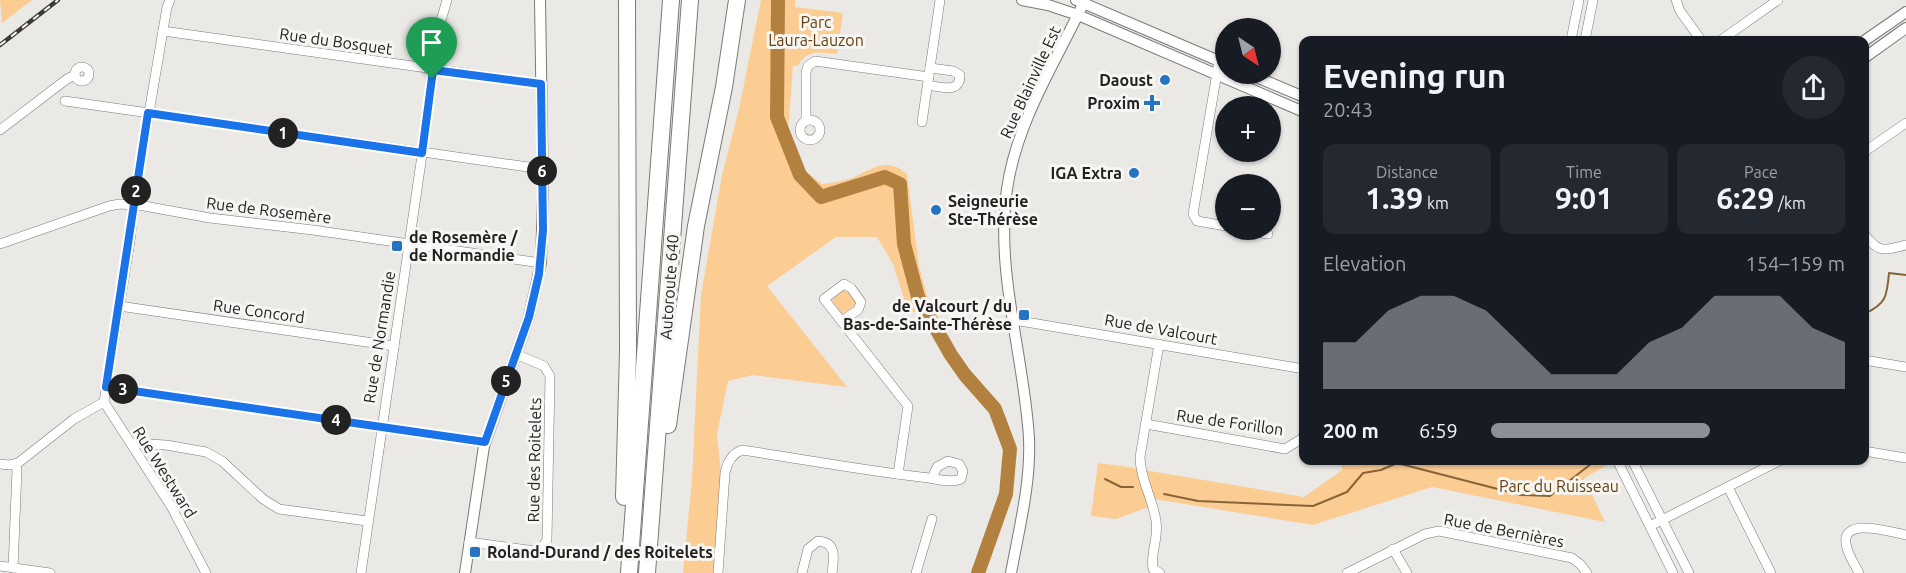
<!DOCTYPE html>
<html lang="en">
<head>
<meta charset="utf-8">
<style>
	:root { --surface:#171b24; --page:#242831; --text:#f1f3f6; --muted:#9ea1a6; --accent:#8c9099 }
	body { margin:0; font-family:Ubuntu,sans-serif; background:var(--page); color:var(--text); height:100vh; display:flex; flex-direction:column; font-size:22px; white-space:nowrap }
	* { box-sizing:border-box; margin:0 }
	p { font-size:20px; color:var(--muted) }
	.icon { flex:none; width:33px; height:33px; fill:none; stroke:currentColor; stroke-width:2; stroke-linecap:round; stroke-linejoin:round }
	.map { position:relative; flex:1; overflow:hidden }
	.drawer { position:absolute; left:1299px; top:36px; width:570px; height:429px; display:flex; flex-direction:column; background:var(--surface); border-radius:12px; box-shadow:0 2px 4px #0004 }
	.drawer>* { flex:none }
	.needle { width:39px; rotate:145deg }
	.buttons { position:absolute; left:1215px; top:18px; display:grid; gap:12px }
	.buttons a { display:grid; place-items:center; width:66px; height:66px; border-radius:50%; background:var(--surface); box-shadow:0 2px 4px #0004; font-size:30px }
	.pin { position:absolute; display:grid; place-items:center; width:51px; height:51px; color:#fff; margin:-62px -26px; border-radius:50% 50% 50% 0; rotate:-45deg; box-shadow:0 0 6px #0007 }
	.pin .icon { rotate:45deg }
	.km { position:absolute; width:30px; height:30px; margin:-15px; border-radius:50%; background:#222; color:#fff; font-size:16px; line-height:30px; text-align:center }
	.round { display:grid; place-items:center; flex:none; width:63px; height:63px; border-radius:32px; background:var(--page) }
	.headline { display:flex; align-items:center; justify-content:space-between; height:102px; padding:0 24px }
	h1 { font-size:33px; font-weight:700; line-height:45px }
	.figures { display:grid; grid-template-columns:repeat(3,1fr); gap:9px; height:102px; padding:6px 24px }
	.figures div { display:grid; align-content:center; border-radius:12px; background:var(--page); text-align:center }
	.figures b { font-size:30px; font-weight:700 }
	.figures small { font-size:16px; font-weight:400 }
	.figures p { font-size:16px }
	.chart { height:168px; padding:12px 24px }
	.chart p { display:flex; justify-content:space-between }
	.chart svg { width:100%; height:108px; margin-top:6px; fill:var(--accent); opacity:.7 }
	ul { padding:0 24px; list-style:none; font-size:20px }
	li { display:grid; grid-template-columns:96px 72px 1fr; align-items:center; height:45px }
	li i { height:15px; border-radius:8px; background:var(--accent) }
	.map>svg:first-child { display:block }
</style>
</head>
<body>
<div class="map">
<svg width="1906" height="573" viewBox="0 0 1906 573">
	<rect width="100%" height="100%" fill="#ebe9e6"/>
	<g fill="#fccd93">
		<polygon points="0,0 32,0 2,23"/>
		<path d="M 761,0 L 795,0 L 795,7 L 843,13 L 837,54 C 820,52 807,49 798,66 L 793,66 L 787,145 L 804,170 L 822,184 C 830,183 838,182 846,180 C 870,172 884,154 907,174 L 919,266 L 930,306 L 909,314 L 893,264 L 877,237 L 836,237 L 767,286 L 847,387 L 753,375 L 728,381 L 717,434 L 722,483 L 713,573 L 683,573 L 692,479 L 701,295 L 722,175 L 739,109 Z"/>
		<polygon points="846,290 856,302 852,308 842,314 832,300 838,293"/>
		<polygon points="1610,460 1611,463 1584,478 1605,522 1432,487 1313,525 1154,499 1144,470 1304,497 1342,470 1342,461"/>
		<polygon points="1098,463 1136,468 1149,507 1116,519 1091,516"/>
	</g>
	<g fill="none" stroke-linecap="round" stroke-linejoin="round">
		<g stroke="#876437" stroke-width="2">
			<path d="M 1864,314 C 1886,304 1887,297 1889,273 L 1906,275"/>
			<polyline points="1009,456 1015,458"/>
			<polyline points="1105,479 1121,487 1133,487"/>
			<polyline points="1164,494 1198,501 1313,506 1347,492 1363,473 1381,470 1397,463 1521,495 1550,496 1596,460"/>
		</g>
		<polyline stroke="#b28140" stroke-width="14" points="778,0 777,117 800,175 821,197 885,177 900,184 904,244 918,297 951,355 965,375 995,409 1010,449 1006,494 978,573"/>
		<defs>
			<g id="minor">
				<polyline points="170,0 167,7 136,189 130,241 104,402 171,506 206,573"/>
				<polyline points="1676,0 1680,11 1701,40"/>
				<polyline points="163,31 541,84"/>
				<polyline points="1571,40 1579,0"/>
				<polyline points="1585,40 1593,0"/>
				<polyline points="1721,40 1778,0"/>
				<polyline points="1219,61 1193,214 1197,221 1226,226"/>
				<circle cx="82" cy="74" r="7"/>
				<path d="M 928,85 C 941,87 960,94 960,75 L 953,71 L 930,68"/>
				<polyline points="65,101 542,169"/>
				<circle cx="810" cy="130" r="10"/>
				<polyline points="806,121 806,72 808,66 815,61 929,77"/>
				<polyline points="922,122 940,0"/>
				<polyline points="0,130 67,79 75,75"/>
				<polyline points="1864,152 1906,123"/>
				<polyline points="1243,230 1268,234"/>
				<path d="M 1864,234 C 1879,254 1884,250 1906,245"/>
				<polyline points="0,244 109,206 120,204 144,206 210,218 313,230 541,263"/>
				<polyline points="119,306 394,346"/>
				<polyline points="842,321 858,310 861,302 851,288 844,284 824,299 908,406 898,474"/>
				<polyline points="1012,321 1020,321 1304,369"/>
				<path d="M 1159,344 L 1140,457 C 1140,479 1153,499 1156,521 C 1159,538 1150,553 1153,569 L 1160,573"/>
				<polyline points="1864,360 1906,367"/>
				<polyline points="106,387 485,442"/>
				<polyline points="1146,424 1285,449 1303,438 1304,432"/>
				<polyline points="131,443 166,445 206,452 222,461 263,499 279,509 367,521"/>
				<polyline points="1864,451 1906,458"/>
				<polyline points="1617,460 1673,573"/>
				<polyline points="1632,460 1689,573"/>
				<polyline points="0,464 9,465 18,463 74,419 104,402"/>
				<polyline points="1728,487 1771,573"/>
				<polyline points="1650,526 1781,460"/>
				<polyline points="469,542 535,551 542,548 547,540 550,376 544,366 516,354"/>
				<polyline points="1393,549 1407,573"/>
				<polyline points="0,566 50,573"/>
				<polyline points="13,568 17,470 15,464"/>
				<polyline points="361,573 421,162 437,34 447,0"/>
				<path d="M 718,573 L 725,473 C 727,463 731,454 742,450 C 802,459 861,470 921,477 C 933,478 951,484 961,479 L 963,471 L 959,464 L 948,461 L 937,467 L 932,478"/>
				<path d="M 802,573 L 808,549 L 818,541 C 837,542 834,558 832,573"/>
				<polyline points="916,573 932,519"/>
				<polyline points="1347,573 1425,534 1439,531 1572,558 1580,564 1587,573"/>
				<path d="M 1859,573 C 1855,565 1849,556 1847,548 C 1837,515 1891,532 1906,535"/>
			</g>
			<g id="tertiary">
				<polyline points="1022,0 1048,5 1078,15 1304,112"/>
				<polyline points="1076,0 1226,64"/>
				<polyline points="1864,41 1906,12"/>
				<polyline points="1864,58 1906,28"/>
				<polyline points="1249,74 1304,97"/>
				<polyline points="465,573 484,446 529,317 541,263 543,196 540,0"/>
				<path d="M 1011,573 C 1019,529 1031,483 1029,438 C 1024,355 995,272 1007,189 C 1017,120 1056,62 1085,0"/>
			</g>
			<g id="motorway">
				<polyline points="668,425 696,226 724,87 737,0"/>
				<polyline points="624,497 628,352 627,0"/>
				<polyline points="629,573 671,0"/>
				<polyline points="647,573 690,0"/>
			</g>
		</defs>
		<use href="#minor" stroke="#7b7976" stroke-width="10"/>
		<use href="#tertiary" stroke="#7b7976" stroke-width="12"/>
		<use href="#motorway" stroke="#7b7976" stroke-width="18"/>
		<use href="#minor" stroke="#fff" stroke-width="9"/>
		<use href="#tertiary" stroke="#fff" stroke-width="10"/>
		<use href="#motorway" stroke="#fff" stroke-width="16"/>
		<defs>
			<polyline id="rail" points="0,45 58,0"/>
		</defs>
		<use href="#rail" stroke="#3c3a39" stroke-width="4.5"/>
		<use href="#rail" stroke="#f8f6f3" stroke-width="2" stroke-dasharray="7" stroke-linecap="butt"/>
	</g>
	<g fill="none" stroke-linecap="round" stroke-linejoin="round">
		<defs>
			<polygon id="route" points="433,70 541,84 543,230 539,274 529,317 485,442 106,387 148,113 422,153"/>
		</defs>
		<use href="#route" stroke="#fff" stroke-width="12"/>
		<use href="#route" stroke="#1a73e8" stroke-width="8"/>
	</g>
	<g fill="#2574c4" stroke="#f8f6f3" stroke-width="2">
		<circle cx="1165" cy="80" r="6"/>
		<path d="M1149 94h6v6h6v6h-6v6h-6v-6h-6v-6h6z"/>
		<circle cx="1134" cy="173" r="6"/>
		<circle cx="936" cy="210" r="6"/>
		<rect x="391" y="240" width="12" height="12" rx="3"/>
		<rect x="1018" y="309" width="12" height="12" rx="3"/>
		<rect x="469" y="546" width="12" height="12" rx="3"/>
	</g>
	<g text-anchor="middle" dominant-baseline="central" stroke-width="6" stroke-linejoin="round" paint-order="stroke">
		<g font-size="16" fill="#63410e" stroke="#f8f6f3">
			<text x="816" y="22">Parc<tspan x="816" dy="18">Laura-Lauzon</tspan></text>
			<text x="1559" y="486">Parc du Ruisseau</text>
		</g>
		<g font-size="16" fill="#232221" stroke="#f8f6f3">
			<text transform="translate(336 41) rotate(8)">Rue du Bosquet</text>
			<text transform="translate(1030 82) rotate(-65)">Rue Blainville Est</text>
			<text transform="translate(269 210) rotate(7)">Rue de Rosemère</text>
			<text transform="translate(669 287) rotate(-86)">Autoroute 640</text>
			<text transform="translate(259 311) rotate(8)">Rue Concord</text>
			<text transform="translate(1161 329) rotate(10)">Rue de Valcourt</text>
			<text transform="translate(379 337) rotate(-81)">Rue de Normandie</text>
			<text transform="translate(1230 422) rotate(8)">Rue de Forillon</text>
			<text transform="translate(534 460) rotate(-89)">Rue des Roitelets</text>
			<text transform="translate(165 472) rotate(58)">Rue Westward</text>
			<text transform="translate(1504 530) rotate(11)">Rue de Bernières</text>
		</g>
		<g font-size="16" font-weight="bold" fill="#232221" stroke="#f8f6f3" text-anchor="end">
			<text x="1153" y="80">Daoust</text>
			<text x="1140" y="103">Proxim</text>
			<text x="1122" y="173">IGA Extra</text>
			<text x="948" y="201" text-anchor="start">Seigneurie<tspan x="948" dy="18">Ste-Thérèse</tspan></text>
			<text x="409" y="237" text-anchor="start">de Rosemère /<tspan x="409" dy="18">de Normandie</tspan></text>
			<text x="1012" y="306">de Valcourt / du<tspan x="1012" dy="18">Bas-de-Sainte-Thérèse</tspan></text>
			<text x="487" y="552" text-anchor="start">Roland-Durand / des Roitelets</text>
		</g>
	</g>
</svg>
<div class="buttons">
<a><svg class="needle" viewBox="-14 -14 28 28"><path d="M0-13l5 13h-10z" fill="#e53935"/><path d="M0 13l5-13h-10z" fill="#9ea1a6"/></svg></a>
<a>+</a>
<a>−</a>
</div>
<div class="pin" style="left:432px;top:79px;background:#1e9e55"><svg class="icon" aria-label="arrive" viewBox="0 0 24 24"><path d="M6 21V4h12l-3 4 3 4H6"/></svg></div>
<b class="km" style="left:283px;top:133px">1</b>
<b class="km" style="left:136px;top:191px">2</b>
<b class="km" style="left:123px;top:389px">3</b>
<b class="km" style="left:336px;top:420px">4</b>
<b class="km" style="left:506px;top:381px">5</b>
<b class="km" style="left:542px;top:171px">6</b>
<section class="drawer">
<div class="headline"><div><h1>Evening run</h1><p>20:43</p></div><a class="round"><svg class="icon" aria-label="share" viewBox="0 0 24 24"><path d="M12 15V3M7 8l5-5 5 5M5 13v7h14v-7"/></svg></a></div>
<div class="figures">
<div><p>Distance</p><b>1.39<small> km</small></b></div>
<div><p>Time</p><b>9:01</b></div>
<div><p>Pace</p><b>6:29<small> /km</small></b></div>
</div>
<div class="chart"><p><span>Elevation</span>154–159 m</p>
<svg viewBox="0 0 160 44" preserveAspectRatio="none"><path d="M0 44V25L10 25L20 12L30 6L40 6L50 12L60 25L70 38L80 38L90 38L100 25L110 19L120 6L130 6L140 6L150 19L160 25V44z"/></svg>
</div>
<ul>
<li><b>200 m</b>6:59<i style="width:62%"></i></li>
</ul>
</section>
</div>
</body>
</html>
